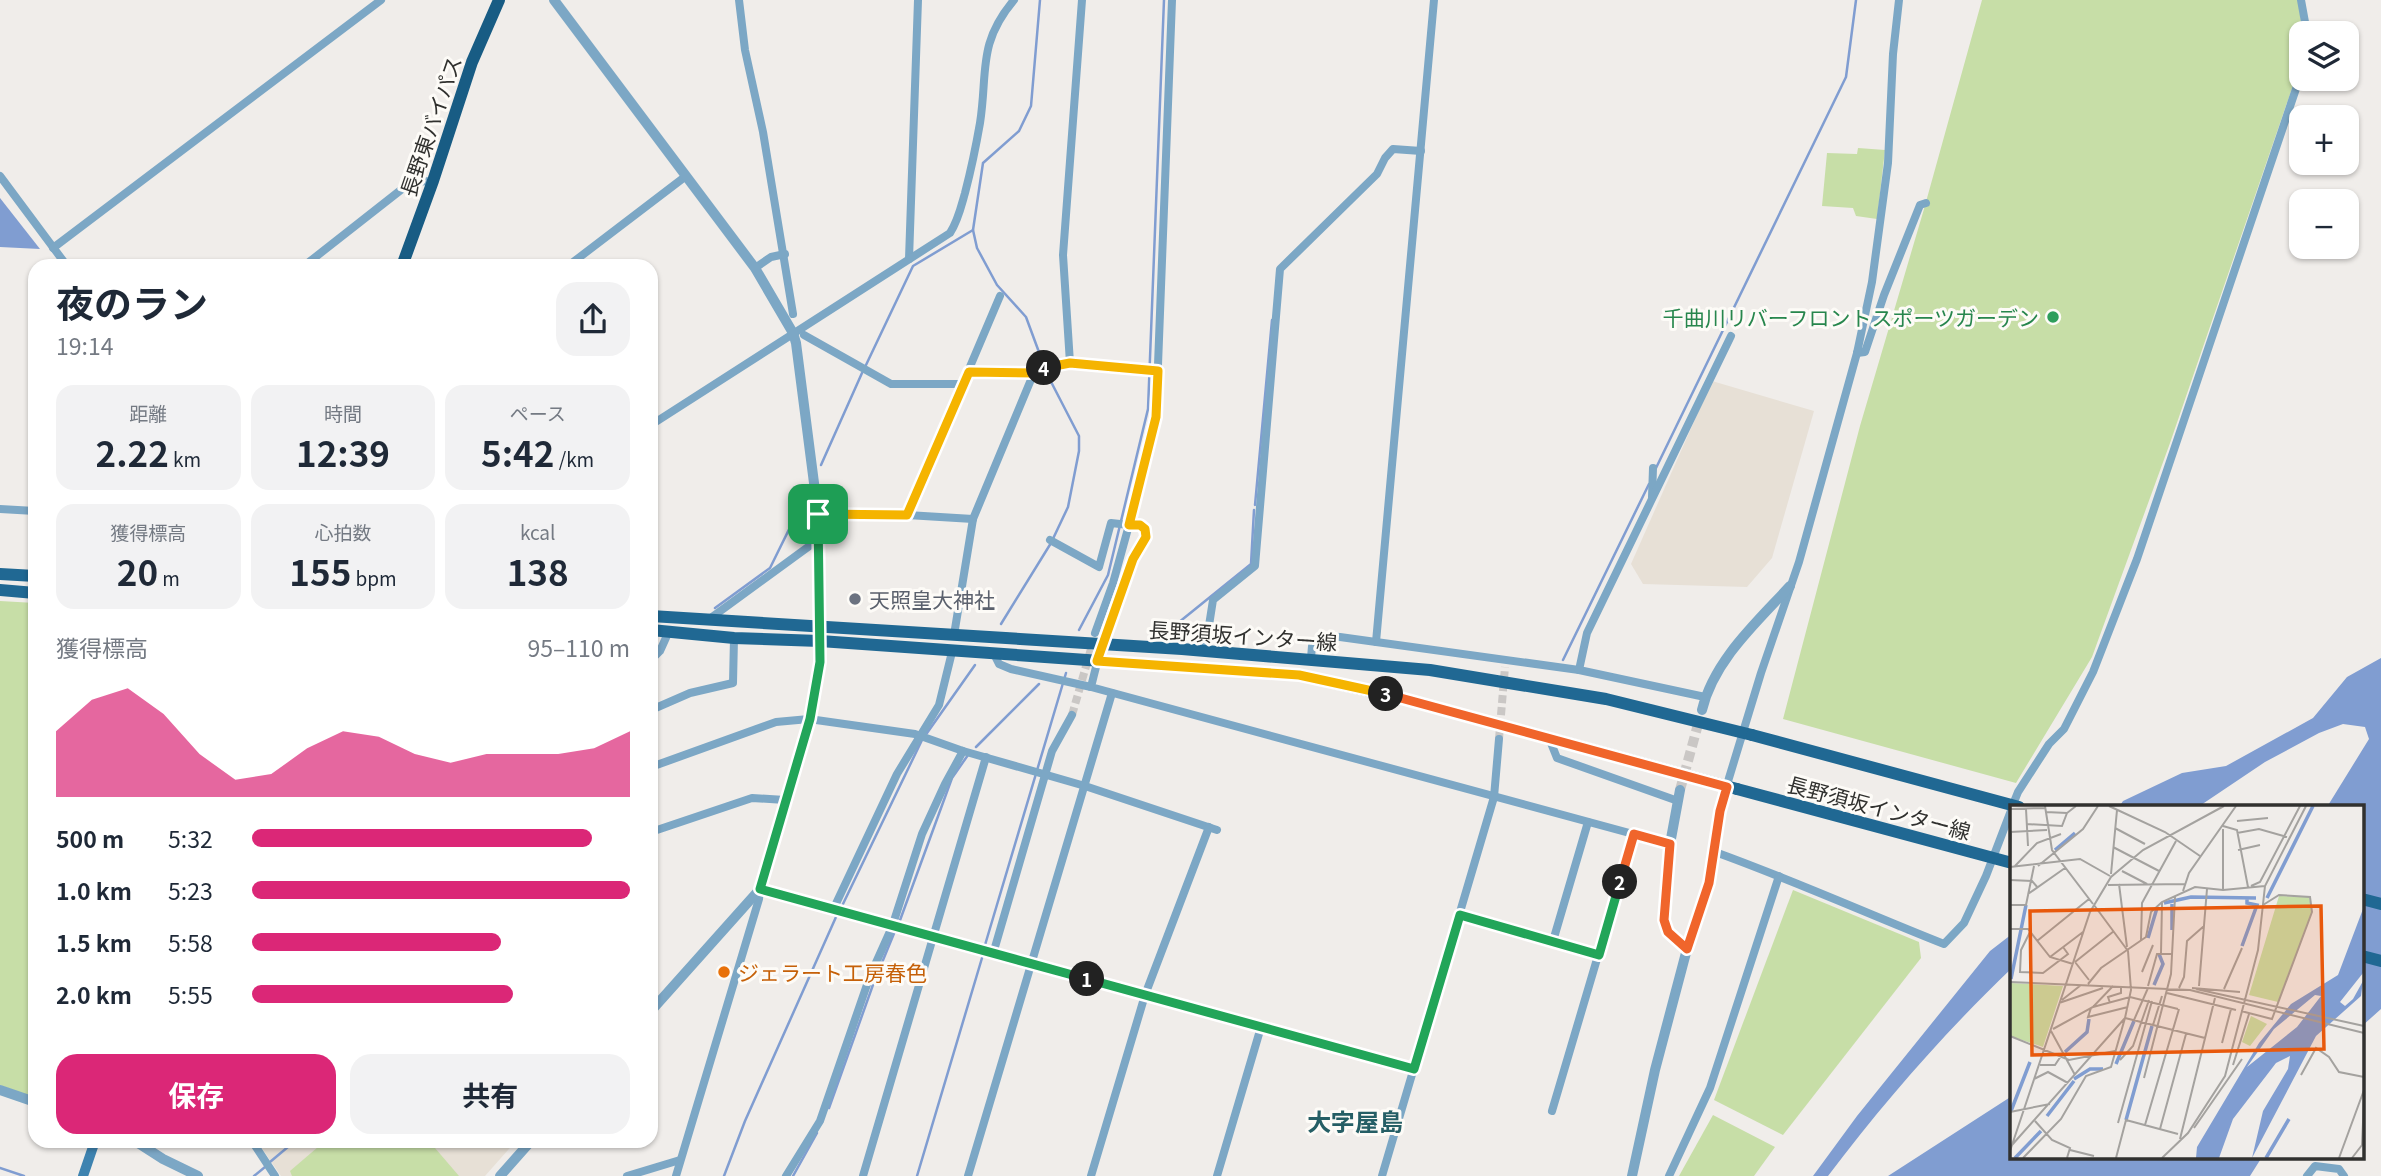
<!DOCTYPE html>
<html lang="ja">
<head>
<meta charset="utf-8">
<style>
	:root { --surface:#fff; --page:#f2f2f3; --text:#1f2937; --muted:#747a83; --accent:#db2777 }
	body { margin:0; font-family:Georgia,"Noto Sans JP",serif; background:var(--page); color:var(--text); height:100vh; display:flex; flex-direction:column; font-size:26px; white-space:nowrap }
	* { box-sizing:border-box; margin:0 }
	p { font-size:23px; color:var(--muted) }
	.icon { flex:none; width:38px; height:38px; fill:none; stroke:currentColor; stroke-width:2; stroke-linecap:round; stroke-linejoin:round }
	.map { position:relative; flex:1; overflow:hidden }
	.sheet { position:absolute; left:28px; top:259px; width:630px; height:889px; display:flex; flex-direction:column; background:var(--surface); border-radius:21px; box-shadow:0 2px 5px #0004 }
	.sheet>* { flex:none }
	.buttons { position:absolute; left:2289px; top:21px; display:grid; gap:14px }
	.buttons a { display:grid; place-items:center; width:70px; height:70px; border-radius:14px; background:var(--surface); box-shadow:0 2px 5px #0004; font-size:35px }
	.pin { position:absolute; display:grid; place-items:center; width:60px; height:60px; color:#fff; margin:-30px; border-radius:14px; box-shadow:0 4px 10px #0006 }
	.km { position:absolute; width:35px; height:35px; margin:-18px; border-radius:50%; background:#222; color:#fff; font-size:19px; line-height:35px; text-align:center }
	.round { display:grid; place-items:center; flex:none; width:74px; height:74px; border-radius:21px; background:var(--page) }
	.summary { display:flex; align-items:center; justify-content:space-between; height:119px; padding:0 28px }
	h1 { font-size:38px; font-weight:700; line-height:52px }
	.metrics { display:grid; grid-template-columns:repeat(3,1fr); gap:10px; height:119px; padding:7px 28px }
	.metrics div { display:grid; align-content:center; border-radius:18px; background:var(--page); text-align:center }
	.metrics b { font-size:35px; font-weight:700 }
	.metrics small { font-size:19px; font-weight:400 }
	.metrics p { font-size:19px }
	.chart { height:196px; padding:14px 28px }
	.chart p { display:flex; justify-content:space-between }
	.chart svg { width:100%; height:126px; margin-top:7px; fill:var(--accent); opacity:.7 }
	.cta { display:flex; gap:14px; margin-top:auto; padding:14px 28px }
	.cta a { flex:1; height:80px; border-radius:21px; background:var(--accent); color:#fff; font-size:28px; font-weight:700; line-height:80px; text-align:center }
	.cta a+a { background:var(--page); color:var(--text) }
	ul { padding:0 28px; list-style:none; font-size:23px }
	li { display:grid; grid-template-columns:112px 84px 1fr; align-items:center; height:52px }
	li i { height:18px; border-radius:9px; background:var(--accent) }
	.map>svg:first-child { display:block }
</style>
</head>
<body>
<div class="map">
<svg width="2381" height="1176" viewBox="0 0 2381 1176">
	<rect width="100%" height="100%" fill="#f0edea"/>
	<g fill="#e7e0d6">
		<polygon points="1712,381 1814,411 1772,558 1747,587 1643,584 1631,564"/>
		<polygon points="257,1141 516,1141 485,1176 281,1176"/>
	</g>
	<g fill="#c7dea7">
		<polygon points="1982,0 2299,0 2302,33 2301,62 2170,443 2092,657 2016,783 1783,719 1860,426 1924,209"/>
		<polygon points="1858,148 1885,150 1877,219 1856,216 1853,208 1822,206 1827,153 1857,154"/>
		<polygon points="0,601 35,603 35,1098 0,1085"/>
		<polygon points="1793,890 1919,942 1921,958 1783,1135 1714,1100"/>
		<polygon points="1713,1115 1775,1147 1754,1176 1679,1176"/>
		<polygon points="325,1141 429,1141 459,1176 292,1176 290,1171"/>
	</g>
	<g fill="#809dd1">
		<polygon points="0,198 40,249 0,247"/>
		<polygon points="2381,658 2381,1009 2362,1026 2362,807 2327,807 2369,739 2365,727 2343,724 2319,733 2265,762 2198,807 2119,807 2123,801 2182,773 2226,766 2313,718 2347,677"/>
		<path d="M 2012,934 L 2012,968 C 1945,1032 1884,1102 1828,1176 L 1813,1176 L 1857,1116 L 1990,951 Z"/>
		<polygon points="2012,1096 2012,1157 2262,1157 2250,1176 1888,1176"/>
	</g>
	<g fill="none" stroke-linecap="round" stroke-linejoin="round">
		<g stroke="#809dd1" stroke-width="2.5">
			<polyline points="973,230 977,248 997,285 1026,317 1043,363"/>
			<polyline points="866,365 913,266 973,230 983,163 1019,131 1031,106 1040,0"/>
			<polyline points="821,465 862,373"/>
			<polyline points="1656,468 1846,77 1856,0"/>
			<polyline points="1255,505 1272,320"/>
			<polyline points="715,608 770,568 803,501"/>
			<polyline points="1001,624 1051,543 1068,507 1079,451 1079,436 1047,374"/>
			<polyline points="1173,627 1251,564 1254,510"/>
			<polyline points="1079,630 1108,575 1148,409 1164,0"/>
			<polyline points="1158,638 1169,630"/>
			<polyline points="1563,660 1649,484"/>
			<polyline points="927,733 975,665"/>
			<polyline points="976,747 1039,684"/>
			<polyline points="842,906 922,740"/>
			<polyline points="899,923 952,778 968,755"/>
			<polyline points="985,945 1066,673"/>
			<polyline points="829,1108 874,982 895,931"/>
			<polyline points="270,1162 295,1141"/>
			<polyline points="0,1168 24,1176"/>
			<polyline points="254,1176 265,1167"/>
			<polyline points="724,1176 745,1121 836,917"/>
			<polyline points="793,1176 817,1133"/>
			<polyline points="917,1176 982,958"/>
		</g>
		<g stroke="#cac7c5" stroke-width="8" stroke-dasharray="8 4" stroke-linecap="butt">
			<polyline points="1072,715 1093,642"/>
			<polyline points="1499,739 1505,667"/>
		</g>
		<polyline stroke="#cac7c5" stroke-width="10" stroke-dasharray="10 5" stroke-linecap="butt" points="1680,790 1700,717"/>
		<g stroke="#7ca7c5" stroke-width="8">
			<polyline points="739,0 745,50 763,132 793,314"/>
			<path d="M 1172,0 L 1156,417 L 1129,525 L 1140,525 L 1145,529 L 1146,537 C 1118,580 1103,638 1091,687 L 1670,844"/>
			<polyline points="2301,0 2307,33"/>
			<polyline points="0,176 67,266"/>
			<polyline points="53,248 381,0"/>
			<polyline points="909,259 918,0"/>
			<polyline points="304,266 411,182 433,181"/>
			<polyline points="568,266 686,176"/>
			<polyline points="755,268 771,257 785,254"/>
			<polyline points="804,335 891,384 964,384"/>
			<polyline points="1857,353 1865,352 1884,295 1920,205 1926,203"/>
			<polyline points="1070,363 1063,255 1082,0"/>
			<polyline points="969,371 1034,373"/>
			<path d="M 651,425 L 950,233 C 958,221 961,207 965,193 C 971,170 976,146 980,123 C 988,72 977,44 1014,0"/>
			<polyline points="1652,497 1653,468"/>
			<polyline points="0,509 35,511"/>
			<polyline points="818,514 907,515 973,519"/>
			<polyline points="907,515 1000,296"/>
			<polyline points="1050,540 1099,567 1111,523 1129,525 1113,583 1095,633"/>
			<polyline points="708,620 819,539"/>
			<polyline points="954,635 973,519 1035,370 1070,363 1158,371"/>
			<polyline points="1376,642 1434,0"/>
			<polyline points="1205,651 1213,600 1255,566 1280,269 1377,174 1385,158 1393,149 1421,151"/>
			<polyline points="994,654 999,664 1011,669 1091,687"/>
			<polyline points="1311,658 1312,646 1323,636 1340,637 1579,670 1705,697"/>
			<polyline points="651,660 660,651 669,631"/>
			<polyline points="1579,670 1587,633 1731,336"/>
			<polyline points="651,710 690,693 733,683 734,638"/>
			<polyline points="1549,738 1557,758 1678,801"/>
			<polyline points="651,767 776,722 809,719 915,734 963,751 1085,786 1217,830"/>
			<polyline points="2012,807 2018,792 2049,744 2064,729 2093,672 2137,559 2301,74"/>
			<polyline points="651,832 752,798 785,800"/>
			<path d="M 1715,852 C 1793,880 1868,914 1944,944 L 1964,923 L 1986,876 L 2012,808"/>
			<polyline points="833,910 897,774 939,705 952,652"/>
			<polyline points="1459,914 1599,955"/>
			<polyline points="1553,941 1588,822"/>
			<polyline points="1687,949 1709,883 1720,811 1729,778 1761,673 1799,562 1857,353 1872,282 1888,163 1893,54 1899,0"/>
			<polyline points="993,954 1052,751 1072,715"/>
			<polyline points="1552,1111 1634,834"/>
			<polyline points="252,1141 275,1176"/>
			<polyline points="627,1176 680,1160"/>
			<polyline points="676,1176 759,899 760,889 1414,1070"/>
			<polyline points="786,1176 820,1121 870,976 892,927 922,834 945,784 963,751"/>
			<polyline points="863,1176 986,757"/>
			<polyline points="968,1176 1112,693"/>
			<polyline points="1091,1176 1145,995 1209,827"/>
			<polyline points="1217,1176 1261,1027"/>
			<polyline points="1382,1176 1494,797 1499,739"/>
			<polyline points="1669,1176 1710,1088 1779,876"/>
			<polyline points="2307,1176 2315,1166 2339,1169 2344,1176"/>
		</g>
		<g stroke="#7ca7c5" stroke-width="10">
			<polyline points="554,0 755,268 793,333 796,343 818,514 820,578 820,662 809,719 760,889 651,1011"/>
			<path d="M 1702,710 C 1714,660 1757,622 1790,586"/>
			<polyline points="0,1090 35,1102"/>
			<polyline points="135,1141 163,1159 198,1176"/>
			<polyline points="500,1176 531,1141"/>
			<polyline points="1632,1176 1655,1070 1687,949 1668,932 1664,920 1670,844 1680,790"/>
		</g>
		<polyline stroke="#3e83b0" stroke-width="10" points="83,1176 95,1141"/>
		<g stroke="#206893" stroke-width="12">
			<polyline points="0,574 35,576"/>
			<polyline points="0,590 35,593"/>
			<polyline points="651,616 1182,649 1430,670 1606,699 1752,735"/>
			<polyline points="651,630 734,638 820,641 1299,675 1400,698 1737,789"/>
			<polyline points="2362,899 2381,904"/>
			<polyline points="2362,956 2381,961"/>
		</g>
		<polyline stroke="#185c84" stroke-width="12" points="402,266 433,181 472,62 499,0"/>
		<g stroke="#206893" stroke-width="12">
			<polyline points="1752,735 2019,807"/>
			<polyline points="1737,789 2012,863"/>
		</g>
	</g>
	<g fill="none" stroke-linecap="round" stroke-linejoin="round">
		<defs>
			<polyline id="split-1" points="818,514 820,662 810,719 760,889 1087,979"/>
			<polyline id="split-2" points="1087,979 1414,1069 1460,915 1599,955 1620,882"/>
			<polyline id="split-3" points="1386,694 1727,787 1720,811 1709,883 1687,949 1668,932 1664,920 1670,844 1634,834 1620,882"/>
			<polyline id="split-4" points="1044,368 1070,363 1158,371 1156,417 1129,525 1140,525 1145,529 1146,537 1133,559 1097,661 1299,675 1386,694"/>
			<polyline id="split-5" points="818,514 907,515 969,372 1034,373 1035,370 1044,368"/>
		</defs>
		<use href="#split-1" stroke="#fff" stroke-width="14"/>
		<use href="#split-2" stroke="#fff" stroke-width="14"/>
		<use href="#split-3" stroke="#fff" stroke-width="14"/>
		<use href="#split-4" stroke="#fff" stroke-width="14"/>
		<use href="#split-5" stroke="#fff" stroke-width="14"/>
		<use href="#split-1" stroke="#22a559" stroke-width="9"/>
		<use href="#split-2" stroke="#22a559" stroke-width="9"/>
		<use href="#split-3" stroke="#f0652b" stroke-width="9"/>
		<use href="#split-4" stroke="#f5b400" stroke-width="9"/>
		<use href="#split-5" stroke="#f5b400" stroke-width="9"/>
	</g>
	<circle fill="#2e9e5b" stroke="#fdfbf7" stroke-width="2.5" cx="2053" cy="317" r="7"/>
	<circle fill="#6b7280" stroke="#fdfbf7" stroke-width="2.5" cx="855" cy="599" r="7"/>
	<circle fill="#e8710a" stroke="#fdfbf7" stroke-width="2.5" cx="724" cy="972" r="7"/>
	<g text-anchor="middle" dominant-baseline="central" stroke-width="6" stroke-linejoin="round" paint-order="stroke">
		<g font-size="21" fill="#31312f" stroke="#fdfbf7">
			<text transform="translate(430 126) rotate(-71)">長野東バイパス</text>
			<text transform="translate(1243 635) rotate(4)">長野須坂インター線</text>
			<text transform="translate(1879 807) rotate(15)">長野須坂インター線</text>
		</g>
		<g font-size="21" fill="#27864d" stroke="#fdfbf7" text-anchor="end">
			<text x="2039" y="317">千曲川リバーフロントスポーツガーデン</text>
		</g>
		<g font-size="21" fill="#5b616d" stroke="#fdfbf7" text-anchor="start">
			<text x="869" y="599">天照皇大神社</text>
		</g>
		<g font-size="21" fill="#c56008" stroke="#fdfbf7" text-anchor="start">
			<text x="738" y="972">ジェラート工房春色</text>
		</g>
		<g font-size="24" font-weight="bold" fill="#255e65" stroke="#fdfbf7">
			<text x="1355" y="1120">大字屋島</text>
		</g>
	</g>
	<g transform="translate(2010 805)">
		<rect width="354" height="354" fill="#f0edea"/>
		<path d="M 269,91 L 299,92 L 302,107 L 268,197 L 239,190 ZM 0,178 L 53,181 L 33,242 L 0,231 ZM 241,211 L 257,219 L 240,241 L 232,237 Z" fill="#c7dea7"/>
		<path d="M 353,104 L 353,168 L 330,197 L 335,201 L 343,194 L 353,176 L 351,191 L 306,231 L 242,353 L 253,306 L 278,264 L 280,251 L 266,258 L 223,314 L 209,353 L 186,353 L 187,342 L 249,238 L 281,199 L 328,170 ZM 305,190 L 311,191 L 287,222 L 237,262 L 264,224 Z" fill="#809dd1" fill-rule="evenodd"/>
		<path fill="none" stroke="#809dd1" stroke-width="3.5" d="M 45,45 L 65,28M 257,93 L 303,1M 154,98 L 181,92 L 246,93M 162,125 L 162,99M 138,133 L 147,103M 232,141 L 247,100 L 237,98 L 237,92M 1,174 L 16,100M 144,180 L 153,159 L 149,149M 55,247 L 77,227 L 79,214M 106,259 L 124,216M 64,274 L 80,264 L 93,264M 1,306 L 20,257M 37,311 L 64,276M 116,315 L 142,221M 5,353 L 31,326M 256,353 L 279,314"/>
		<path fill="none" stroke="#a4a29f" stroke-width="2" d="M 35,1 L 42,45 L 83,99M 99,1 L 155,27 L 190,51M 0,4 L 35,3M 16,4 L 18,41M 36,7 L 57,8M 227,16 L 258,13M 16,19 L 52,21 L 57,8 L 66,1M 213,21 L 227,25 L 238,82M 105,23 L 135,39M 0,27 L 37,25M 227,28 L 249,24 L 277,32M 103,42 L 149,66M 228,45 L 250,40M 5,61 L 27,38 L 51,29M 28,61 L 73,24 L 88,1M 0,62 L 70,54 L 100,71M 112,66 L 137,79M 101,69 L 107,5M 0,72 L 1,27M 0,75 L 22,76 L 28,83M 109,79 L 117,142M 98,80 L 175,79M 241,81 L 250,77 L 290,1M 213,85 L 213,24M 173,86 L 179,68 L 226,1M 18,89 L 55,63M 0,100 L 16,100 L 24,61M 0,104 L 0,143M 0,124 L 18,124 L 40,152 L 63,159M 20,127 L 11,145 L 10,167 L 33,168 L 58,149 L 53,142M 131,135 L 132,98 L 166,36M 27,136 L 79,94M 151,148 L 152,98M 40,152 L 73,127M 65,157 L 104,126M 65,157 L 79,175M 132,167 L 143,140M 0,177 L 180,185 L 354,228M 56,179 L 80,107 L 101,72 L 133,45 L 214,1M 78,179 L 91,163 L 136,132 L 141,107 L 152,97 L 185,82 L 213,85 L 255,81M 138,181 L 147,149 L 162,149M 189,181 L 197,84M 169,183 L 174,172 L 177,136 L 194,121M 182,183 L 230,187M 186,184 L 354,221M 214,184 L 232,143M 157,188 L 226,205M 52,195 L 71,180M 49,198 L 93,183M 100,198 L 98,192 L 111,188 L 111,182M 83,202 L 120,192 L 168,204M 81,203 L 78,212 L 118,202M 231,206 L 262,214 L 302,107 L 300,92 L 269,90 L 253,100M 124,215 L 138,183M 143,220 L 152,191M 43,224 L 83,202 L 103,181M 41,226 L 65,270M 0,231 L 59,255 L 105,246M 212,238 L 221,204M 110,255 L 123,241 L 139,195M 30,260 L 45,260 L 51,251M 223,260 L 239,209M 291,270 L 306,243 L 319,252 L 329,267 L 354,272M 134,273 L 161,169 L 165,92M 24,274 L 38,267 L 58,278M 0,307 L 40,299M 25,316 L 42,335 L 60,343 L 57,353M 108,318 L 142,196M 135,320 L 169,204M 184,323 L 232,254M 150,324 L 176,229M 170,334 L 205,193M 2,340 L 115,213 L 121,185 L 118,146 L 84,100M 60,345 L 84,351M 0,346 L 56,179M 13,353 L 51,314 L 76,271 L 101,262 L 115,213 L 195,233M 106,353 L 116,315 L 168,329M 152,353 L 178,328 L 215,271 L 248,145 L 255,81 L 296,1M 329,353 L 354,285M 342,353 L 352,340 L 354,295"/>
		<path fill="#e8590c" fill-opacity="0.15" stroke="#e8590c" stroke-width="3.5" d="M 311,101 L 314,244 L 22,250 L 20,106 Z"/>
		<rect width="354" height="354" fill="none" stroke="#31312f" stroke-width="3.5"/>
	</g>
</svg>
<div class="buttons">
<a><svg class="icon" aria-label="layers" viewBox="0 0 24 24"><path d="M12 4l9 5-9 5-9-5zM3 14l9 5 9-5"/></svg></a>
<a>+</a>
<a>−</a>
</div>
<div class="pin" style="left:818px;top:514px;background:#1e9e55"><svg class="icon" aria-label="arrive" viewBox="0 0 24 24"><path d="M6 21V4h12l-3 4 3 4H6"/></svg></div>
<b class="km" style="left:1087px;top:979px">1</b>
<b class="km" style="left:1620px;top:882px">2</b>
<b class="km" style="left:1386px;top:694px">3</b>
<b class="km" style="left:1044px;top:368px">4</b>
<section class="sheet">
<div class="summary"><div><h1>夜のラン</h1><p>19:14</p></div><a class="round"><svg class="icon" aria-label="share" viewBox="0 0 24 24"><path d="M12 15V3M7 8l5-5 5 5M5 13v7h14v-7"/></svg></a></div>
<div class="metrics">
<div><p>距離</p><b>2.22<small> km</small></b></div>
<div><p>時間</p><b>12:39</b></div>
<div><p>ペース</p><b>5:42<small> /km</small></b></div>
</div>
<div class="metrics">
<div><p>獲得標高</p><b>20<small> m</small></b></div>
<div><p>心拍数</p><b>155<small> bpm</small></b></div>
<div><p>kcal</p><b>138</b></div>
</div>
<div class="chart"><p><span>獲得標高</span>95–110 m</p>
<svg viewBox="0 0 160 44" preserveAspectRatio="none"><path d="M0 44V21L10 10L20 6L30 15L40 29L50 38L60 36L70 27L80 21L90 23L100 29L110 32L120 29L130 29L140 29L150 27L160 21V44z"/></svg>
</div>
<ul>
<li><b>500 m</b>5:32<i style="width:90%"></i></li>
<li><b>1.0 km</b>5:23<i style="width:100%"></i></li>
<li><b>1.5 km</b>5:58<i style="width:66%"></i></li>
<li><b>2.0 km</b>5:55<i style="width:69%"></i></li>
</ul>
<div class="cta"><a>保存</a><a>共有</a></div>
</section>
</div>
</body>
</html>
